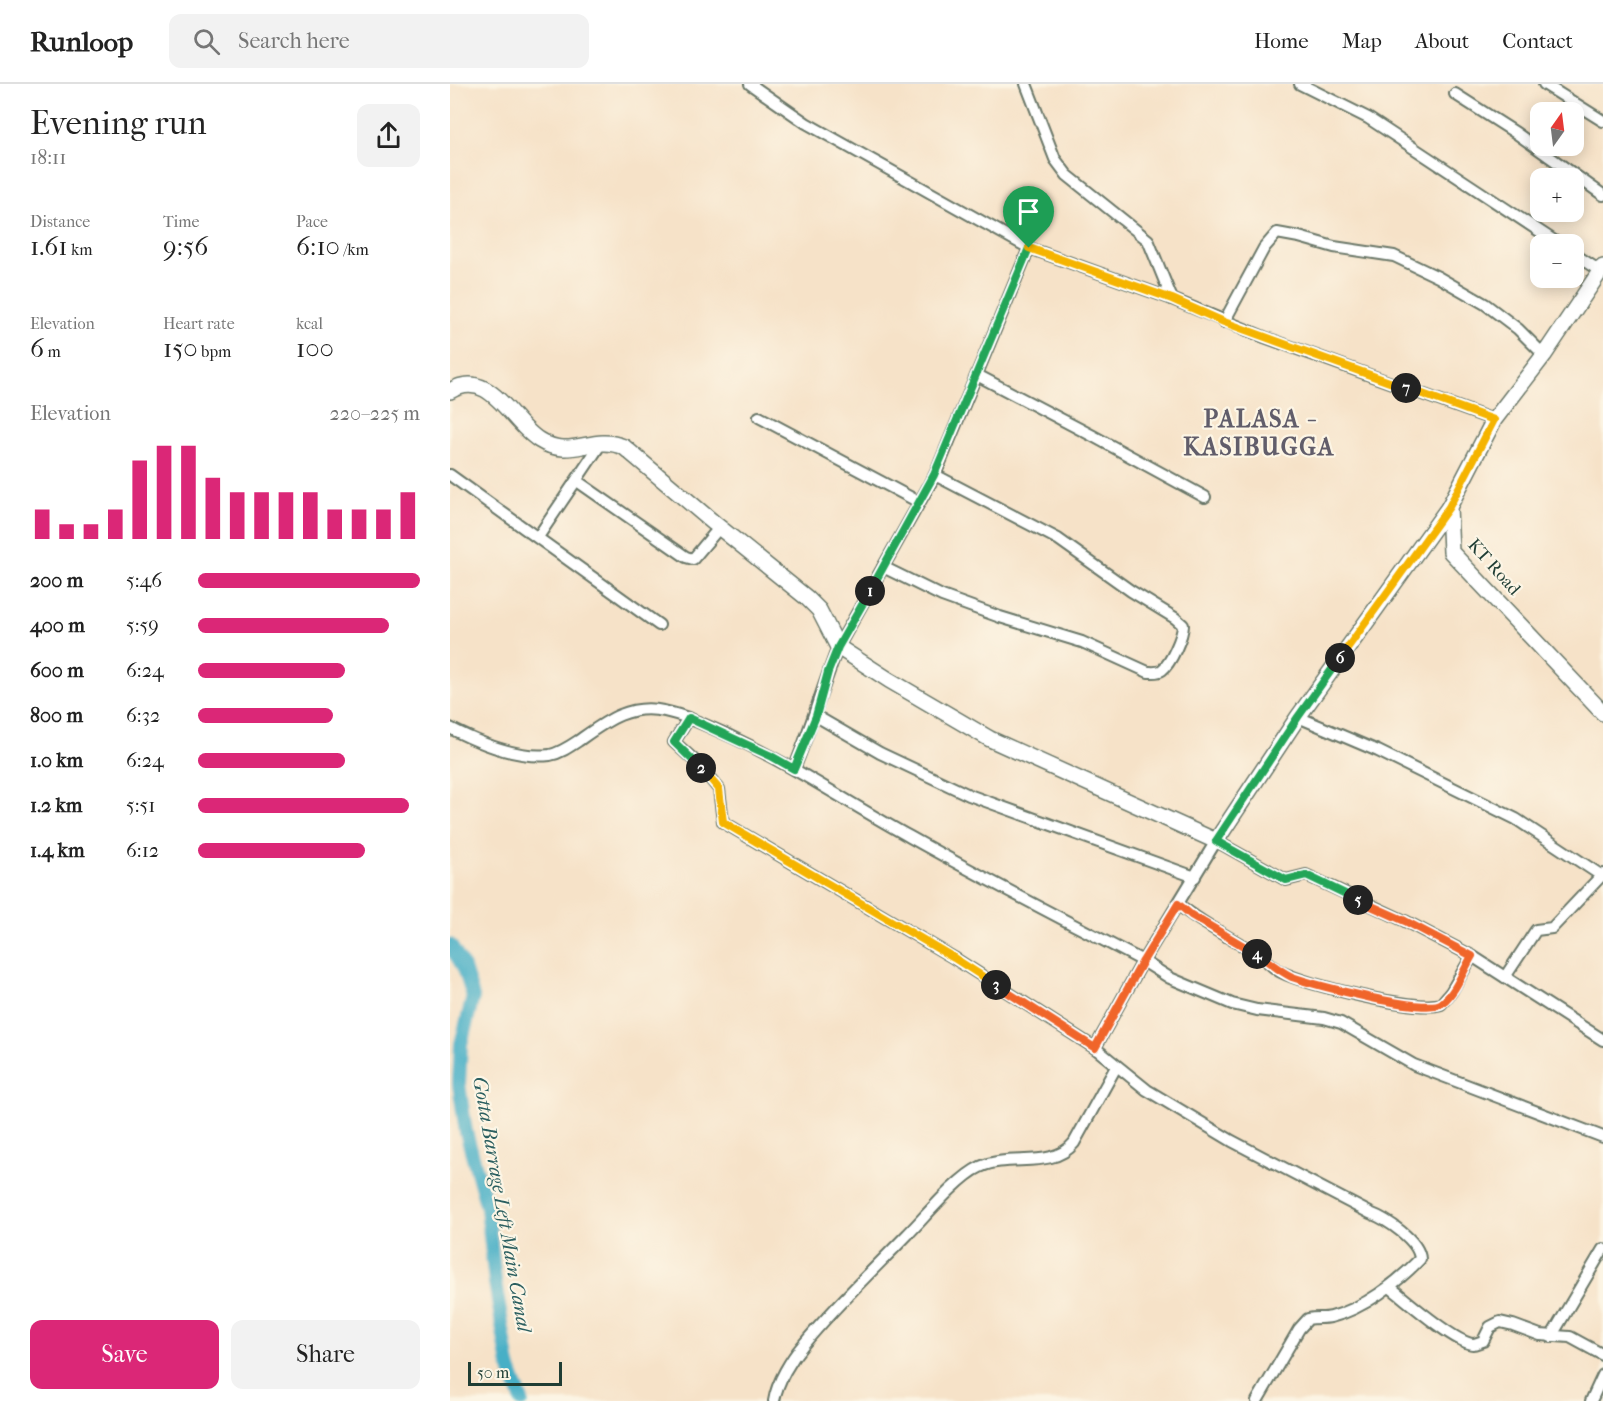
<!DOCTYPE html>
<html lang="en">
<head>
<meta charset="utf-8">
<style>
	:root { --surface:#fff; --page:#f2f2f2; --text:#222; --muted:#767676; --line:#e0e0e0; --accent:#db2777 }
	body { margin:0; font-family:"IM FELL French Canon",serif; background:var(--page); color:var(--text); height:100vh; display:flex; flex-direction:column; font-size:22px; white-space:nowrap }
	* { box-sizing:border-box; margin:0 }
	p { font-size:20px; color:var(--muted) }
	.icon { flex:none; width:33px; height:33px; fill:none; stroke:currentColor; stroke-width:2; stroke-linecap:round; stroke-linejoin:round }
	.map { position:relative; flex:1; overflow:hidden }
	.sheet { display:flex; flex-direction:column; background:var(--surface); width:450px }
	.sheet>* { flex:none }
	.needle { width:39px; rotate:14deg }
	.tools { position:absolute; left:1080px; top:18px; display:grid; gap:12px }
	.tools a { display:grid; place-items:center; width:54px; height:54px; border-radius:12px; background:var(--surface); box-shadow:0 3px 15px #0003; font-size:30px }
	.scale { position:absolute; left:18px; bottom:15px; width:94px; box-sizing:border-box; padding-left:6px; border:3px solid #1f3d34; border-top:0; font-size:16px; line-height:21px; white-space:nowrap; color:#1f3d34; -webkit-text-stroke:4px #fcf5e5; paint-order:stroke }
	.pin { position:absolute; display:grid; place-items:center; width:51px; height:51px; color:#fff; margin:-62px -26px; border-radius:50% 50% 50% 0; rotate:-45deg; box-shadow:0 0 6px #0007 }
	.pin .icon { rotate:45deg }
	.km { position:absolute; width:30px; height:30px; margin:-15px; border-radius:50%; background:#222; color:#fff; font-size:16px; line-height:30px; text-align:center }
	.round { display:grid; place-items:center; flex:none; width:63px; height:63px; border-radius:12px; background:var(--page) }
	.summary { display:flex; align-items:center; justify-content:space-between; height:102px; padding:0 30px }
	h1 { font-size:33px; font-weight:600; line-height:45px }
	.stats { display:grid; grid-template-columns:repeat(3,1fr); gap:9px; height:102px; padding:6px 30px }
	.stats div { display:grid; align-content:center }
	.stats b { font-size:26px; font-weight:600 }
	.stats small { font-size:16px; font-weight:400 }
	.stats p { font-size:16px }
	.chart { height:168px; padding:12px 30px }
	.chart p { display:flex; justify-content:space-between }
	.chart svg { width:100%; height:108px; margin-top:6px; stroke:var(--accent); stroke-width:6 }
	.action { display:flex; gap:12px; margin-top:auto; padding:12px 30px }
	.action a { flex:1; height:69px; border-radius:12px; background:var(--accent); color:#fff; font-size:24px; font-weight:600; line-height:69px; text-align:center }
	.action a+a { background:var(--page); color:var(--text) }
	ul { padding:0 30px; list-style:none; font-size:20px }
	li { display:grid; grid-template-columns:96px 72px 1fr; align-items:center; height:45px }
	li i { height:15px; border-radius:8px; background:var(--accent) }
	header { display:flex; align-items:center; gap:36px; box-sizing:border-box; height:84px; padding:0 30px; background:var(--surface); border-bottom:2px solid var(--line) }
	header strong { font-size:28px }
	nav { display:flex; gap:33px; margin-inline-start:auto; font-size:21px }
	.search { width:420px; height:54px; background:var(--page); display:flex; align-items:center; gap:15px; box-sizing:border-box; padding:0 21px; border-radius:12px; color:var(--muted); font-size:22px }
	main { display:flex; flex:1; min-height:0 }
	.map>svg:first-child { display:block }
</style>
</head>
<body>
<header>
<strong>Runloop</strong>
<div class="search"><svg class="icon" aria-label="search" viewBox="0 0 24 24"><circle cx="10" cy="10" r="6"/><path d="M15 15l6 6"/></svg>Search here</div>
<nav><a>Home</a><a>Map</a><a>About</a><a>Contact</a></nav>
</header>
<main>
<section class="sheet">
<div class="summary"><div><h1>Evening run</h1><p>18:11</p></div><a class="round"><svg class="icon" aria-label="share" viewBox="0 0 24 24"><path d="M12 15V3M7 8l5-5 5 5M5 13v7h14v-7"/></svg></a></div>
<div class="stats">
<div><p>Distance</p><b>1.61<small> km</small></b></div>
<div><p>Time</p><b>9:56</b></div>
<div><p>Pace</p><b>6:10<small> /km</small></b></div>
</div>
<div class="stats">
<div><p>Elevation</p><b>6<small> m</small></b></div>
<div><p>Heart rate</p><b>150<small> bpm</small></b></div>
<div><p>kcal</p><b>100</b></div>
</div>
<div class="chart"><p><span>Elevation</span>220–225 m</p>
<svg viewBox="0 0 160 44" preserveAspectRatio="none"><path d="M5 44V32M15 44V38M25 44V38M35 44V32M45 44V12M55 44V6M65 44V6M75 44V19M85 44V25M95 44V25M105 44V25M115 44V25M125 44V32M135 44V32M145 44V32M155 44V25"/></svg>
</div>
<ul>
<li><b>200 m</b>5:46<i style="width:100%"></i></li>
<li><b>400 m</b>5:59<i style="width:86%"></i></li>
<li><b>600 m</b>6:24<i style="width:66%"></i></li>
<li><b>800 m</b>6:32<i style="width:61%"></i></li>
<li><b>1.0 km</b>6:24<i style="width:66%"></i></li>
<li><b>1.2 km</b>5:51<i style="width:95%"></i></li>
<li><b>1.4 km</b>6:12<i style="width:75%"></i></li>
</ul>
<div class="action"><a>Save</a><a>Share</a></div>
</section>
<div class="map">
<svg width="1153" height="1317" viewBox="0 0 1153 1317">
	<rect width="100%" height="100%" fill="#fcf5e5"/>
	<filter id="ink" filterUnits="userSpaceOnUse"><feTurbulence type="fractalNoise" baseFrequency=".0167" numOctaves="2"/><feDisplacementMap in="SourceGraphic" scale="12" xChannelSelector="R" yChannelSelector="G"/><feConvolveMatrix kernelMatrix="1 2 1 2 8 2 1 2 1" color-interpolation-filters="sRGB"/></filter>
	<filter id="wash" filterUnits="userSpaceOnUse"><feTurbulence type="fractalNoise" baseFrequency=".008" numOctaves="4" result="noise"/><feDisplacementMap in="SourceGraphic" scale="24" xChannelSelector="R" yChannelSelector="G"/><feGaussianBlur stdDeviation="1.35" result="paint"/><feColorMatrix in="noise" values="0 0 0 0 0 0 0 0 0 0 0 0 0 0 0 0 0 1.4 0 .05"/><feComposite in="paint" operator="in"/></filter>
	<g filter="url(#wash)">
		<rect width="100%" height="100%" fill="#f6e2c8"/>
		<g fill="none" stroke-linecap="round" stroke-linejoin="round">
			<polyline stroke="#47afc6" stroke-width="14" points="0,861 14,884 23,913 11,960 9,1000 16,1048 37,1123 45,1198 59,1282 72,1317"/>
		</g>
	</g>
	<g filter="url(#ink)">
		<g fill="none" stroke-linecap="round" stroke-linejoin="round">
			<defs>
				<g id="street">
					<polyline points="300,0 356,39 579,164 722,215 814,253 1044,336"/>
					<polyline points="576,0 605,75 617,91 698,156 722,215"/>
					<polyline points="850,0 918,34 1109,160"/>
					<polyline points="1094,0 1153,37"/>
					<polyline points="1005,10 1066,49 1153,111"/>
					<polyline points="1124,170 1150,187"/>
					<polyline points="774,238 814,164 827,149 849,153 884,163 944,172 988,193 1035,220 1068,245 1094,271"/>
					<polyline points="527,291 643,352 755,413"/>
					<polyline points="309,333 469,418"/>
					<polyline points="0,391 209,541"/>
					<polyline points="127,397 236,473 243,475 269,444"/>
					<polyline points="88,453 152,358"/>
					<path d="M 433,483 L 492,512 L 550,533 L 632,558 L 698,588 C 702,588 708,589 712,586 C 721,579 733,552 733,541 L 725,534 L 681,507 L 608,455 L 485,391"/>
					<polyline points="366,632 430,669 519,711 745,793"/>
					<polyline points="848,633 928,667 1066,735 1152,792"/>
					<path d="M 239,634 L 224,658 L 246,678 L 269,705 L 273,738 L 504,874 L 645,964 L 697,1006 L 782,1057 L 920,1129 C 936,1135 969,1156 970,1175 C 947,1199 913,1225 881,1233 C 873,1235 866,1233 858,1235 L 849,1245 L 807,1317"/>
					<path d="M 0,644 C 29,659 67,675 100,671 C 110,669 119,663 128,657 C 155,638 179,619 214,627 C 238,632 260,643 282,653 C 344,682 400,720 460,753 C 536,796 615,836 693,877 L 720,894 L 782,920 L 807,926 L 874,934 L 891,939 L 964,981 L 1153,1053"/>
					<path d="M 344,685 C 361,644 372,604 388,563 L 485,391 L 579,164"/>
					<path d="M 728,820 C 752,840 782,855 809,871 C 817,876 823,884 831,888 C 857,901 966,928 991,920 L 1001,908 L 1022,872"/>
					<polyline points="1055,893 1086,846 1102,844 1153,790"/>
					<polyline points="645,964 693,877 766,757 836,796 856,791 955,837 1022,872 1153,956"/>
					<path d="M 940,1203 C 955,1215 1005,1259 1023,1260 C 1026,1260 1029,1258 1033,1257 L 1040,1243 L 1050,1238 L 1063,1241 L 1090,1251 L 1120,1253 L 1153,1271"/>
					<polyline points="1101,1253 1153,1165"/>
					<path d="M 324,1317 C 327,1298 341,1275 353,1261 C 385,1222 422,1187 457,1151 C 475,1133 508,1093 530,1083 C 559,1069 602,1086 624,1059 L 666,983"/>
					<polyline points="1141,1317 1153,1291"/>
				</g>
				<g id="secondary">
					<polyline points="1153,183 1094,271 1044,336 999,423 1001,468 1153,629"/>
					<path d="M 0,307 C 40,283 60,338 89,356 C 122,377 141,349 174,363 L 264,439 L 357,514 L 369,526 L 388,563 L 439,596 L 540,655 L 766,757 L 848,633 L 999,423"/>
				</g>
			</defs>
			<use href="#street" stroke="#6a7768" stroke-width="14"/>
			<use href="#secondary" stroke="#6a7768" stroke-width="18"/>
			<use href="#street" stroke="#fff" stroke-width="10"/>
			<use href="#secondary" stroke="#fff" stroke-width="15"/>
		</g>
	</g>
	<g fill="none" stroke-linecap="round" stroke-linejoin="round" filter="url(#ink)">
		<defs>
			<polyline id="split-1" points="420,507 484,391 579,164"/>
			<polyline id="split-2" points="251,684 224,658 239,634 321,672 344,685 366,632 378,588 388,563 420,507"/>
			<polyline id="split-3" points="251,684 269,705 273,738 504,874 546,901"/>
			<polyline id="split-4" points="546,901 645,964 693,877 728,820 741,831 807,870"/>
			<path id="split-5" d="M 807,870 C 820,878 829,887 842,893 C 864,901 977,931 992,919 C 1006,908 1013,887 1022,872 L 955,837 L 908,816"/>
			<polyline id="split-6" points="890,574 848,633 766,757 836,796 856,791 908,816"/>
			<polyline id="split-7" points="890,574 999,423 1044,336 956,304"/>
			<polyline id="split-8" points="579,164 722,215 774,238 956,304"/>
		</defs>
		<use href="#split-1" stroke="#fff" stroke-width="12"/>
		<use href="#split-2" stroke="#fff" stroke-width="12"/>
		<use href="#split-3" stroke="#fff" stroke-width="12"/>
		<use href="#split-4" stroke="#fff" stroke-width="12"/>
		<use href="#split-5" stroke="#fff" stroke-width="12"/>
		<use href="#split-6" stroke="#fff" stroke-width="12"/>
		<use href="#split-7" stroke="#fff" stroke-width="12"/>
		<use href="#split-8" stroke="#fff" stroke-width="12"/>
		<use href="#split-1" stroke="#22a559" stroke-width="8"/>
		<use href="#split-2" stroke="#22a559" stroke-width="8"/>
		<use href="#split-3" stroke="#f5b400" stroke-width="8"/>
		<use href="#split-4" stroke="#f0652b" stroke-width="8"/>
		<use href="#split-5" stroke="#f0652b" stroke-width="8"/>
		<use href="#split-6" stroke="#22a559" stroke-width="8"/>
		<use href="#split-7" stroke="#f5b400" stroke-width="8"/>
		<use href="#split-8" stroke="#f5b400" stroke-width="8"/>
	</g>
	<g text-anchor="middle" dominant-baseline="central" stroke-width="4.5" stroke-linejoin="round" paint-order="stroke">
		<g font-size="18" fill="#1f3d34" stroke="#fcf5e5">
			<text transform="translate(1044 483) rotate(48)">KT Road</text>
		</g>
		<g font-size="20" font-style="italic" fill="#2b5f60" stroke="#fcf5e5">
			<text transform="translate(52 1120) rotate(80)">Gotta Barrage Left Main Canal</text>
		</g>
		<g font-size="24" font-weight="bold" letter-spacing="1.5" fill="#615d6a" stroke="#fcf5e5">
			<text x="809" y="335">PALASA -<tspan x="809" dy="28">KASIBUGGA</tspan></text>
		</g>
	</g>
</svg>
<div class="tools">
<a><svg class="needle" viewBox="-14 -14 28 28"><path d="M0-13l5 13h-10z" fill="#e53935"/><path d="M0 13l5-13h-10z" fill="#767676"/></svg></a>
<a>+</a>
<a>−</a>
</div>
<div class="scale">50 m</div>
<div class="pin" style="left:579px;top:164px;background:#1e9e55"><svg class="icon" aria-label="arrive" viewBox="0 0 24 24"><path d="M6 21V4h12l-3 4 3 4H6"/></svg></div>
<b class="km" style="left:420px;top:507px">1</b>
<b class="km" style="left:251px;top:684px">2</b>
<b class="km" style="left:546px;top:901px">3</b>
<b class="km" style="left:807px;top:870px">4</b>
<b class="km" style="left:908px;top:816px">5</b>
<b class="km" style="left:890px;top:574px">6</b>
<b class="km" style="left:956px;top:304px">7</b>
</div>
</main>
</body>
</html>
